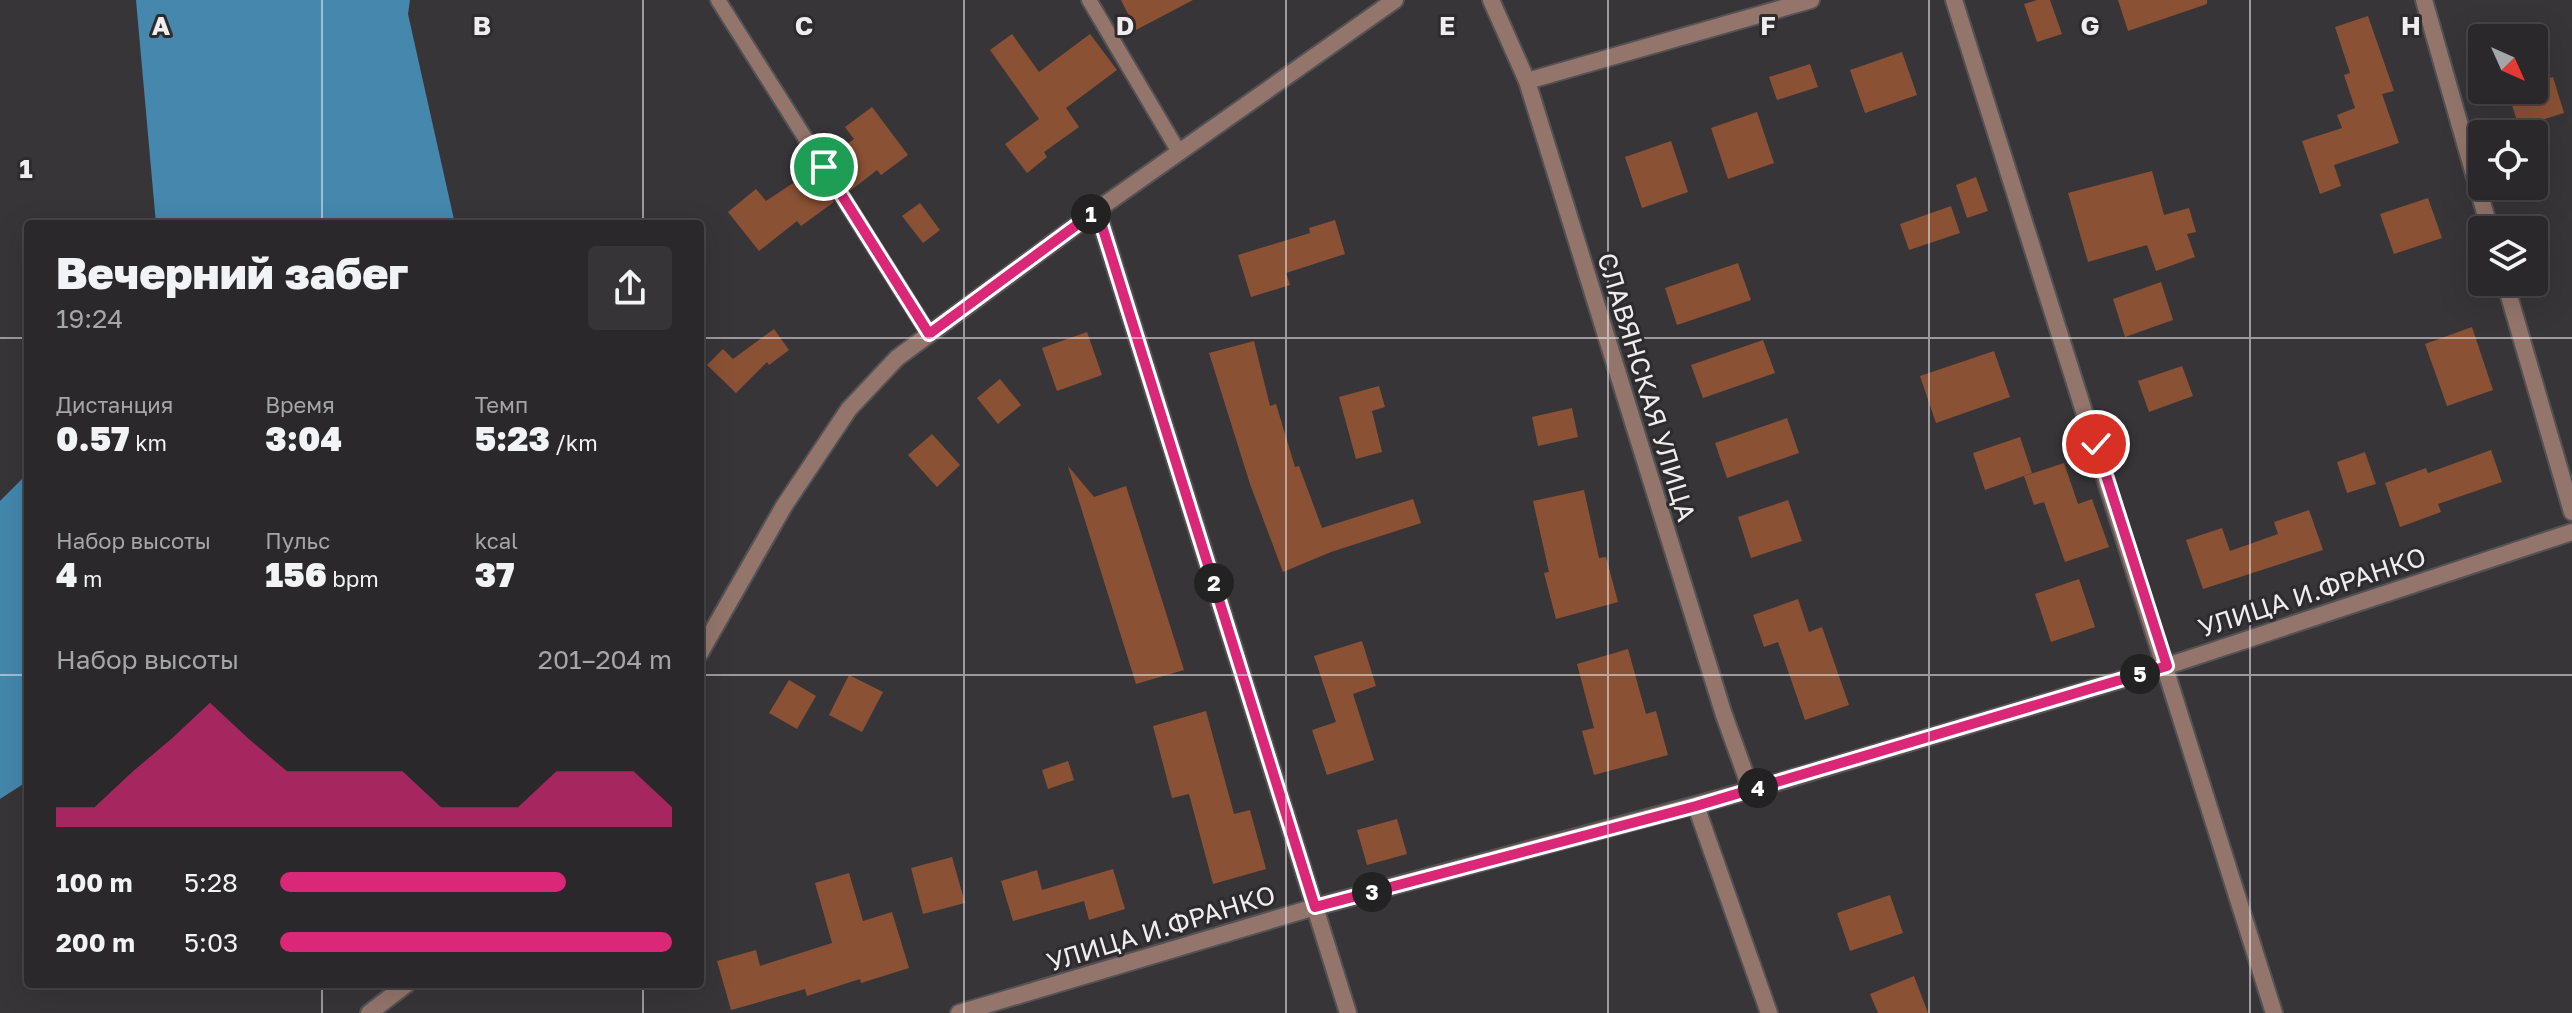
<!DOCTYPE html>
<html lang="ru">
<head>
<meta charset="utf-8">
<style>
	:root { --surface:#2a282a; --page:#363436; --text:#f1f3f6; --muted:#a5a6a8; --line:#464447; --accent:#db2777 }
	body { margin:0; font-family:"Golos Text",sans-serif; background:var(--page); color:var(--text); height:100vh; display:flex; flex-direction:column; font-size:30px; white-space:nowrap }
	* { box-sizing:border-box; margin:0 }
	p { font-size:26px; color:var(--muted) }
	.icon { flex:none; width:44px; height:44px; fill:none; stroke:currentColor; stroke-width:2; stroke-linecap:round; stroke-linejoin:round }
	.map { position:relative; flex:1; overflow:hidden }
	.panel { position:absolute; left:24px; top:220px; width:680px; height:768px; display:flex; flex-direction:column; background:var(--surface); border-radius:8px; box-shadow:0 8px 32px #0002,0 0 0 2px var(--line) }
	.panel>* { flex:none }
	.needle { width:52px; rotate:135deg }
	.fabs { position:absolute; left:2468px; top:24px; display:grid; gap:16px }
	.fabs a { display:grid; place-items:center; width:80px; height:80px; border-radius:8px; background:var(--surface); box-shadow:0 8px 32px #0002,0 0 0 2px var(--line); font-size:40px }
	.pin { position:absolute; display:grid; place-items:center; width:68px; height:68px; color:#fff; margin:-34px; border:4px solid #fff; border-radius:50%; box-shadow:0 2px 8px #0007 }
	.km { position:absolute; width:40px; height:40px; margin:-20px; border-radius:50%; background:#222; color:#fff; font-size:22px; line-height:40px; text-align:center }
	.round { display:grid; place-items:center; flex:none; width:84px; height:84px; border-radius:8px; background:var(--page) }
	.head { display:flex; align-items:center; justify-content:space-between; height:136px; padding:0 32px }
	h1 { font-size:44px; font-weight:800; line-height:60px }
	.stats { display:grid; grid-template-columns:repeat(3,1fr); gap:12px; height:136px; padding:8px 32px }
	.stats div { display:grid; align-content:center }
	.stats b { font-size:34px; font-weight:800 }
	.stats small { font-size:22px; font-weight:400 }
	.stats p { font-size:22px }
	.chart { height:224px; padding:16px 32px }
	.chart p { display:flex; justify-content:space-between }
	.chart svg { width:100%; height:144px; margin-top:8px; fill:var(--accent); opacity:.7 }
	ul { padding:0 32px; list-style:none; font-size:26px }
	li { display:grid; grid-template-columns:128px 96px 1fr; align-items:center; height:60px }
	li i { height:20px; border-radius:10px; background:var(--accent) }
	.map>svg:first-child { display:block }
</style>
</head>
<body>
<div class="map">
<svg width="2572" height="1013" viewBox="0 0 2572 1013">
	<rect width="100%" height="100%" fill="#383538"/>
	<g fill="#4587ad">
		<polygon points="136,0 410,0 408,14 455,224 156,224"/>
		<polygon points="28,473 28,781 0,799 0,501"/>
	</g>
	<g fill="#8b5134">
		<polygon points="1121,0 1193,0 1136,30"/>
		<polygon points="2037,0 2050,0 2062,34 2037,42 2024,4"/>
		<polygon points="2118,0 2207,0 2207,4 2128,31"/>
		<polygon points="2368,16 2394,91 2382,94 2399,143 2334,165 2341,186 2320,194 2302,141 2342,128 2337,115 2355,108 2344,75 2350,73 2335,27"/>
		<polygon points="1012,34 1039,72 1090,34 1117,70 1066,108 1079,127 1044,152 1047,157 1027,173 1005,144 1039,119 990,50"/>
		<polygon points="1902,52 1917,95 1865,113 1850,70"/>
		<polygon points="1810,64 1818,87 1777,100 1769,77"/>
		<polygon points="2553,77 2564,113 2519,127 2507,90 2534,90 2534,83"/>
		<polygon points="872,107 908,155 881,175 877,170 850,191 829,158 854,139 845,127"/>
		<polygon points="1757,112 1774,163 1728,179 1711,128"/>
		<polygon points="1671,141 1688,192 1642,208 1625,157"/>
		<polygon points="813,170 834,202 801,226 797,221 759,251 728,212 756,189 766,201"/>
		<polygon points="2152,171 2164,215 2189,208 2196,232 2187,234 2195,257 2156,271 2147,245 2088,262 2068,193"/>
		<polygon points="1976,177 1988,211 1967,218 1956,185"/>
		<polygon points="2428,198 2442,238 2394,254 2380,214"/>
		<polygon points="920,203 940,230 923,243 902,216"/>
		<polygon points="1951,206 1960,233 1909,250 1900,224"/>
		<polygon points="1335,220 1345,254 1286,273 1290,285 1251,297 1238,255 1310,233 1309,228"/>
		<polygon points="1738,263 1751,300 1677,325 1665,288"/>
		<polygon points="2161,282 2173,320 2125,337 2113,299"/>
		<polygon points="2472,327 2493,390 2447,406 2425,344"/>
		<polygon points="774,329 789,350 769,365 767,362 736,393 707,365 723,349 733,359"/>
		<polygon points="1087,332 1102,375 1057,391 1042,348"/>
		<polygon points="1763,340 1775,373 1703,398 1691,365"/>
		<polygon points="1254,341 1270,406 1276,404 1295,467 1299,466 1322,528 1413,499 1421,523 1331,552 1283,572 1250,484 1209,353"/>
		<polygon points="1994,351 2010,397 1936,423 1920,376"/>
		<polygon points="2182,366 2193,396 2149,412 2138,381"/>
		<polygon points="1000,379 1021,405 998,424 977,398"/>
		<polygon points="1379,386 1385,407 1372,411 1382,452 1356,459 1339,397"/>
		<polygon points="1572,408 1578,437 1538,446 1532,417"/>
		<polygon points="1787,418 1799,453 1727,478 1715,443"/>
		<polygon points="932,434 960,465 937,487 908,455"/>
		<polygon points="2020,437 2032,473 1985,490 1973,453"/>
		<polygon points="2491,450 2502,482 2438,504 2441,512 2400,527 2385,483 2426,468 2428,473"/>
		<polygon points="2365,452 2376,484 2347,493 2337,462"/>
		<polygon points="2064,463 2078,504 2092,499 2109,547 2065,562 2044,502 2034,505 2024,476"/>
		<polygon points="1068,466 1094,497 1126,486 1184,670 1136,684"/>
		<polygon points="1584,490 1599,558 1606,557 1618,602 1556,619 1544,573 1549,572 1533,501"/>
		<polygon points="1788,500 1802,541 1751,558 1738,517"/>
		<polygon points="2309,510 2323,550 2203,589 2186,540 2222,528 2230,551 2278,534 2274,522"/>
		<polygon points="2079,579 2095,627 2051,642 2035,594"/>
		<polygon points="1798,599 1809,632 1822,627 1849,705 1805,720 1778,642 1764,647 1753,615"/>
		<polygon points="1362,641 1376,686 1353,694 1374,760 1327,775 1312,730 1336,722 1314,656"/>
		<polygon points="1628,649 1646,714 1656,711 1668,755 1594,775 1582,731 1594,728 1577,664"/>
		<polygon points="849,675 883,692 862,732 829,715"/>
		<polygon points="789,680 816,696 797,729 769,713"/>
		<polygon points="1206,711 1234,814 1250,810 1266,869 1213,884 1189,794 1172,798 1153,726"/>
		<polygon points="1068,761 1074,780 1048,789 1042,770"/>
		<polygon points="1397,819 1407,854 1367,865 1357,830"/>
		<polygon points="952,857 965,903 923,914 911,868"/>
		<polygon points="1113,869 1125,909 1089,920 1084,901 1013,921 1001,881 1037,870 1042,890"/>
		<polygon points="849,873 863,921 892,912 909,968 861,983 860,979 807,996 805,989 731,1010 717,961 756,950 760,966 832,943 815,883"/>
		<polygon points="1890,895 1903,933 1850,951 1837,913"/>
		<polygon points="1914,976 1928,1013 1878,1013 1870,994"/>
	</g>
	<g fill="none" stroke-linecap="round" stroke-linejoin="round">
		<defs>
			<g id="lane">
				<polyline points="718,0 929,334"/>
				<polyline points="1089,0 1179,152"/>
			</g>
			<g id="street">
				<polyline points="1491,0 1527,81 1724,715 1751,790"/>
				<polyline points="1954,0 2274,1013"/>
				<polyline points="2424,0 2490,230"/>
				<polyline points="1527,81 1811,0"/>
				<polyline points="1097,210 1348,1013"/>
				<polyline points="2505,282 2572,512"/>
				<polyline points="700,653 784,506 849,409 897,358 1097,210 1395,0"/>
				<polyline points="1696,806 1769,1013"/>
				<polyline points="369,1013 407,984"/>
				<polyline points="959,1013 1315,907 1751,790 2167,666 2572,532"/>
			</g>
		</defs>
		<use href="#lane" stroke="#555255" stroke-width="18"/>
		<use href="#street" stroke="#555255" stroke-width="20"/>
		<use href="#lane" stroke="#93756b" stroke-width="14"/>
		<use href="#street" stroke="#93756b" stroke-width="16"/>
	</g>
	<g fill="none" stroke-linecap="round" stroke-linejoin="round">
		<defs>
			<polyline id="route" points="824,167 929,334 1097,210 1315,907 1696,806 2167,666 2096,444"/>
		</defs>
		<use href="#route" stroke="#fff" stroke-width="16"/>
		<use href="#route" stroke="#db2777" stroke-width="10"/>
	</g>
	<path fill="none" stroke="#efedef" stroke-width="2" stroke-opacity="0.55" d="M 322,0 L 322,224M 643,0 L 643,224M 964,0 L 964,1013M 1286,0 L 1286,1013M 1608,0 L 1608,1013M 1929,0 L 1929,1013M 2250,0 L 2250,1013M 0,338 L 28,338M 700,338 L 2572,338M 0,675 L 28,675M 700,675 L 2572,675M 322,984 L 322,1013M 643,984 L 643,1013"/>
	<g text-anchor="middle" dominant-baseline="central" stroke-width="6" stroke-linejoin="round" paint-order="stroke">
		<g font-size="26" fill="#efedef" stroke="#2e2b2d">
			<text transform="translate(1647 387) rotate(73)">СЛАВЯНСКАЯ УЛИЦА</text>
			<text transform="translate(2312 592) rotate(-18)">УЛИЦА И.ФРАНКО</text>
			<text transform="translate(1161 928) rotate(-17)">УЛИЦА И.ФРАНКО</text>
		</g>
	</g>
	<g font-size="26" text-anchor="middle" font-weight="bold" fill="#efedef" stroke="#2e2b2d" stroke-width="6" stroke-linejoin="round" paint-order="stroke">
		<text x="161" y="35">A</text>
		<text x="482" y="35">B</text>
		<text x="804" y="35">C</text>
		<text x="1125" y="35">D</text>
		<text x="1447" y="35">E</text>
		<text x="1768" y="35">F</text>
		<text x="2090" y="35">G</text>
		<text x="2411" y="35">H</text>
		<text x="26" y="178">1</text>
	</g>
</svg>
<div class="fabs">
<a><svg class="needle" viewBox="-14 -14 28 28"><path d="M0-13l5 13h-10z" fill="#e53935"/><path d="M0 13l5-13h-10z" fill="#a5a6a8"/></svg></a>
<a><svg class="icon" aria-label="locate" viewBox="0 0 24 24"><circle cx="12" cy="12" r="6"/><path d="M12 2v4M12 18v4M2 12h4M18 12h4"/></svg></a>
<a><svg class="icon" aria-label="layers" viewBox="0 0 24 24"><path d="M12 4l9 5-9 5-9-5zM3 14l9 5 9-5"/></svg></a>
</div>
<div class="pin" style="left:824px;top:167px;background:#1e9e55"><svg class="icon" aria-label="arrive" viewBox="0 0 24 24"><path d="M6 21V4h12l-3 4 3 4H6"/></svg></div>
<div class="pin" style="left:2096px;top:444px;background:#d93025"><svg class="icon" aria-label="check" viewBox="0 0 24 24"><path d="M5 12l5 5 9-10"/></svg></div>
<b class="km" style="left:1091px;top:214px">1</b>
<b class="km" style="left:1214px;top:583px">2</b>
<b class="km" style="left:1372px;top:892px">3</b>
<b class="km" style="left:1758px;top:788px">4</b>
<b class="km" style="left:2140px;top:674px">5</b>
<section class="panel">
<div class="head"><div><h1>Вечерний забег</h1><p>19:24</p></div><a class="round"><svg class="icon" aria-label="share" viewBox="0 0 24 24"><path d="M12 15V3M7 8l5-5 5 5M5 13v7h14v-7"/></svg></a></div>
<div class="stats">
<div><p>Дистанция</p><b>0.57<small> km</small></b></div>
<div><p>Время</p><b>3:04</b></div>
<div><p>Темп</p><b>5:23<small> /km</small></b></div>
</div>
<div class="stats">
<div><p>Набор высоты</p><b>4<small> m</small></b></div>
<div><p>Пульс</p><b>156<small> bpm</small></b></div>
<div><p>kcal</p><b>37</b></div>
</div>
<div class="chart"><p><span>Набор высоты</span>201–204 m</p>
<svg viewBox="0 0 160 44" preserveAspectRatio="none"><path d="M0 44V38L10 38L20 27L30 17L40 6L50 17L60 27L70 27L80 27L90 27L100 38L110 38L120 38L130 27L140 27L150 27L160 38V44z"/></svg>
</div>
<ul>
<li><b>100 m</b>5:28<i style="width:73%"></i></li>
<li><b>200 m</b>5:03<i style="width:100%"></i></li>
</ul>
</section>
</div>
</body>
</html>
